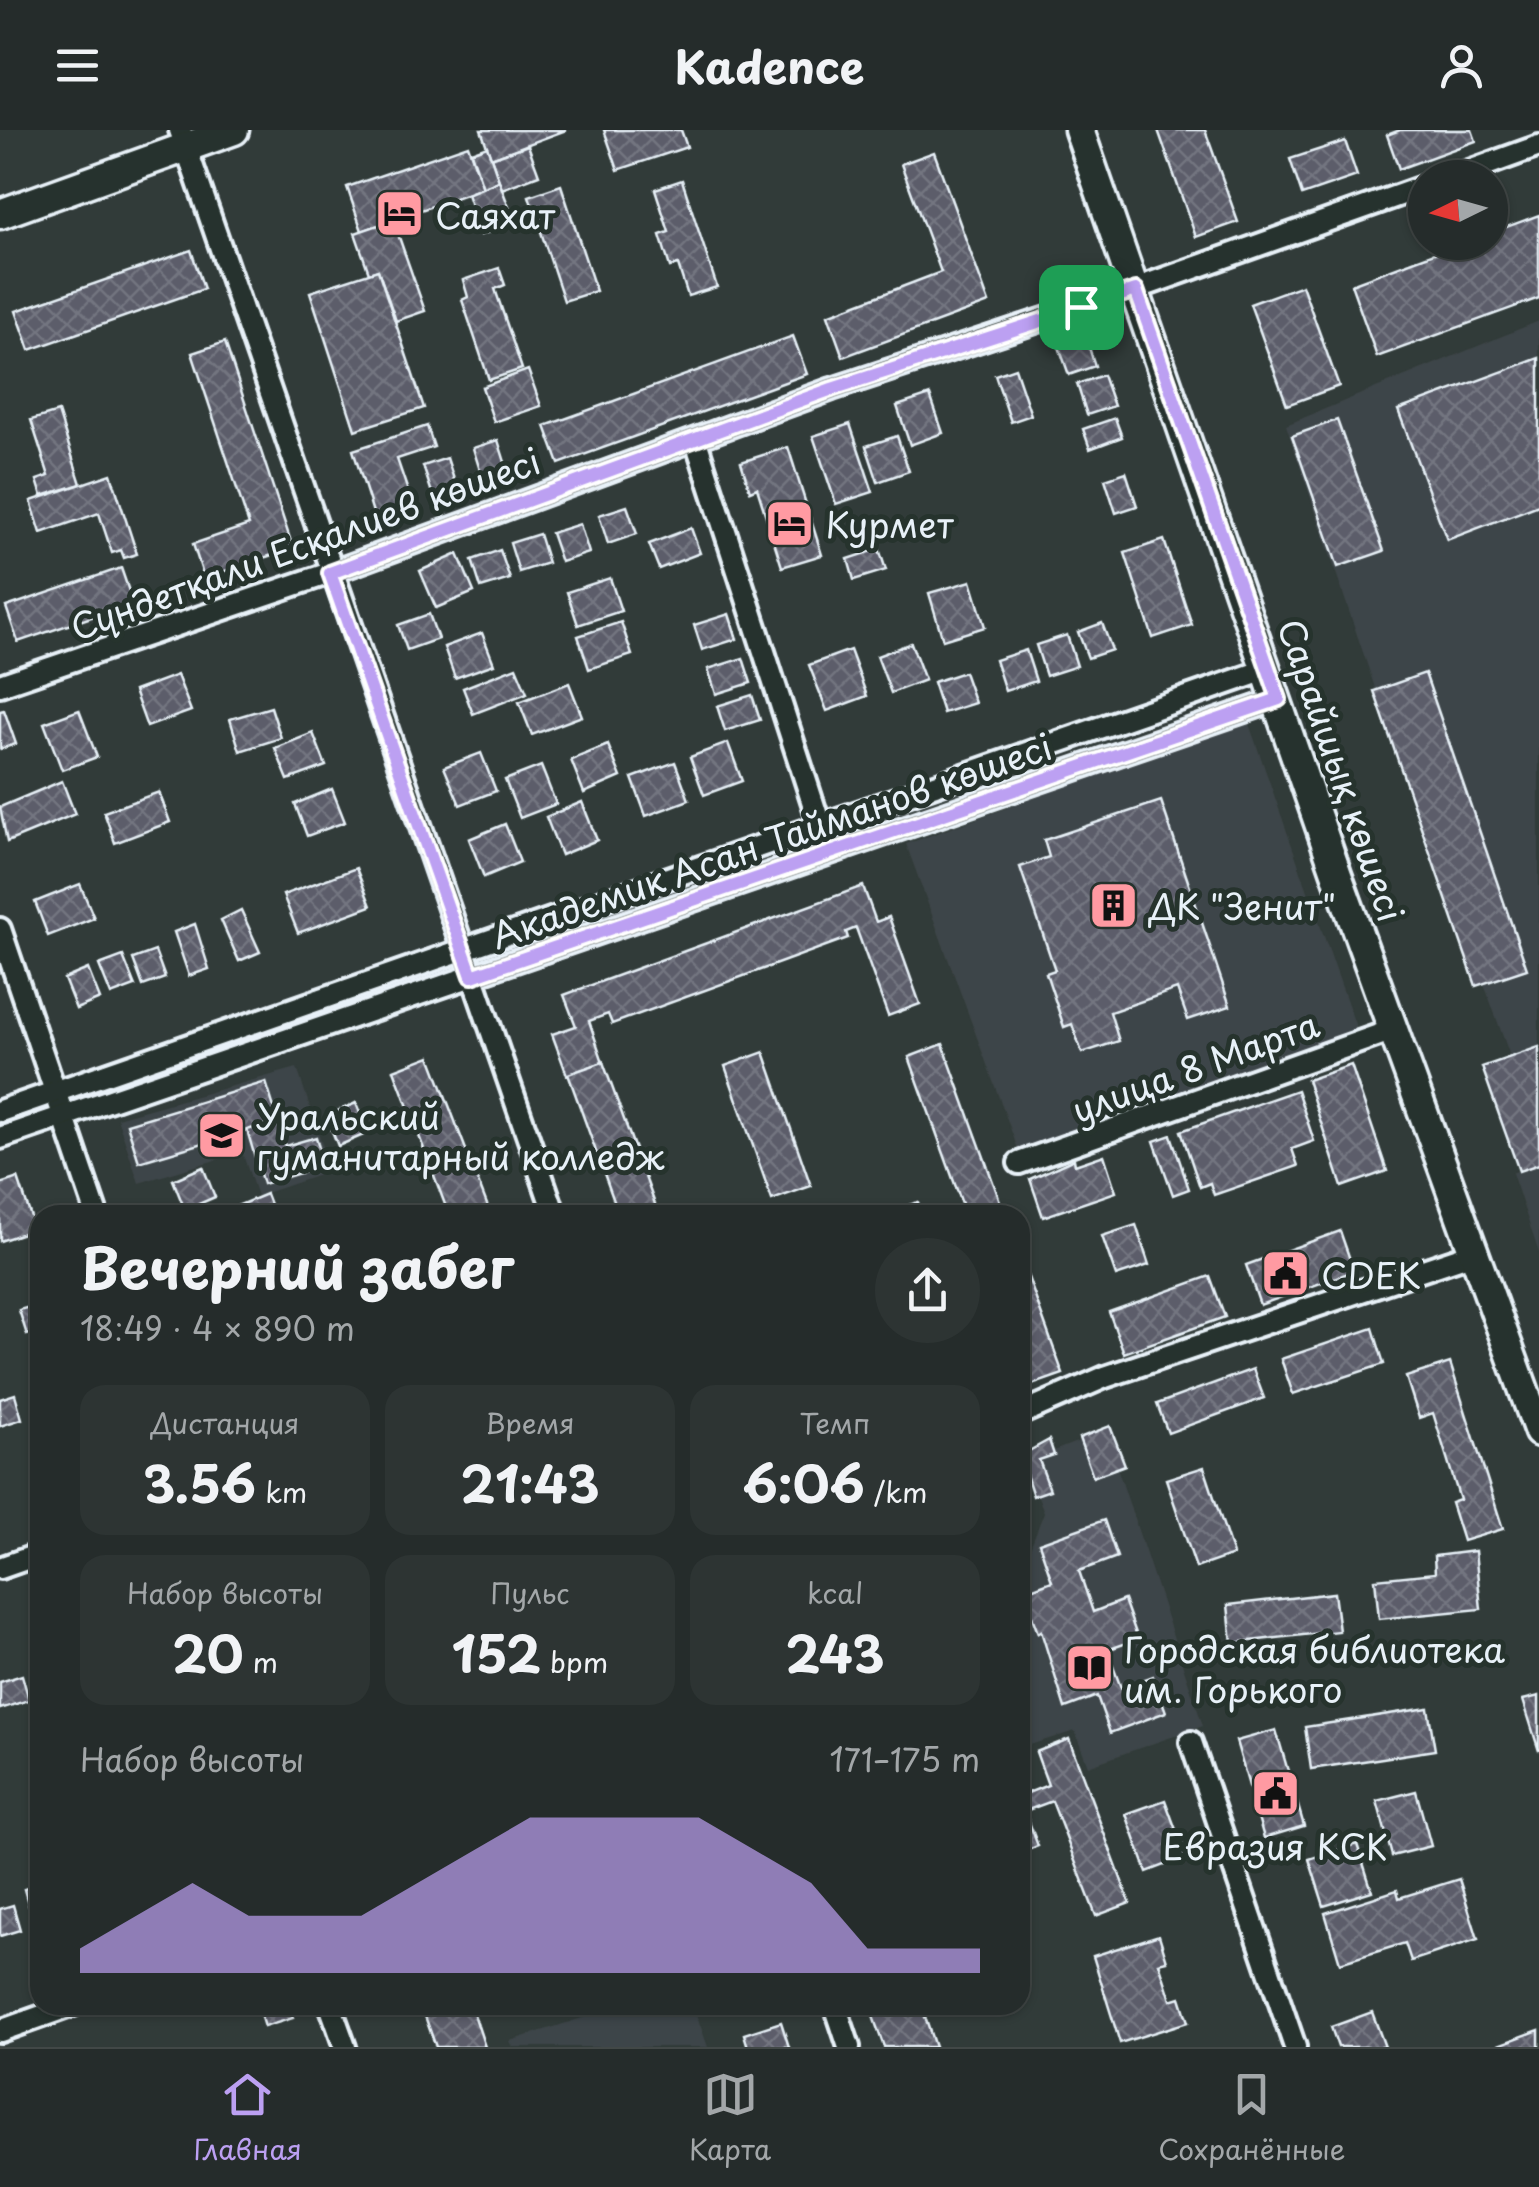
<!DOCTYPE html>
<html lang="ru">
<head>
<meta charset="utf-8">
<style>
	:root { --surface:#252c2b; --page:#2d3433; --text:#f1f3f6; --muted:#a3a7a9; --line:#424847; --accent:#bca0f2 }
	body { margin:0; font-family:"Playpen Sans",sans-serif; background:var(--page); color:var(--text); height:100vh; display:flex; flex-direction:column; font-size:38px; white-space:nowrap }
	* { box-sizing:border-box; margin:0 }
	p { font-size:32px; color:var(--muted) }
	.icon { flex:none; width:55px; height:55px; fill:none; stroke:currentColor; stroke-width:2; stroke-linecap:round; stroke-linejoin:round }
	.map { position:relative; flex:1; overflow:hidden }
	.side { position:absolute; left:30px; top:1075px; width:1000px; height:810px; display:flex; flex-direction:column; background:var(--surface); border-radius:30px; box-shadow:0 2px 8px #0004,0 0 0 2px var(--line) }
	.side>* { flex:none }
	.needle { width:65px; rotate:265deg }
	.fabs { position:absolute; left:1408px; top:30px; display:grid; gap:20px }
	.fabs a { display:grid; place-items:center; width:100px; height:100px; border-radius:50%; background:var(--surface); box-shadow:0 2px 8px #0004,0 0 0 2px var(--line); font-size:50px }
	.pin { position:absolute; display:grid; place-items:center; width:85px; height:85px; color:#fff; margin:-42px; border-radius:20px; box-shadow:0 5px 15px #0006 }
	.round { display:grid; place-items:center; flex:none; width:105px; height:105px; border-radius:52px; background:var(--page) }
	.overview { display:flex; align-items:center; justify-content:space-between; height:170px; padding:0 50px }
	h1 { font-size:55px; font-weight:700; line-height:75px }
	.stats { display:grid; grid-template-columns:repeat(3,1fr); gap:15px; height:170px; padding:10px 50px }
	.stats div { display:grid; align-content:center; border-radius:25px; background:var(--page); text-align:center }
	.stats b { font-size:50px; font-weight:700 }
	.stats small { font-size:28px; font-weight:400 }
	.stats p { font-size:28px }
	.chart { height:280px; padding:20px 50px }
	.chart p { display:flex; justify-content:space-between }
	.chart svg { width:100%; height:180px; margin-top:10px; fill:var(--accent); opacity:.7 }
	header { display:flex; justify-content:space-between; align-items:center; height:130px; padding:0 50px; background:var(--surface); font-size:45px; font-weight:700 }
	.tabs { display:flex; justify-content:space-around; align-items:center; height:140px; border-top:2px solid var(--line); background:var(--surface); font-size:28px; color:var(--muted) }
	.tabs a { display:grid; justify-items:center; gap:5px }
	.tabs .active { color:var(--accent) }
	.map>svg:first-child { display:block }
</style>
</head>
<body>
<header><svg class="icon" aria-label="menu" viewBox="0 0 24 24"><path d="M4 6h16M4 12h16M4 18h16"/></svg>Kadence<svg class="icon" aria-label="person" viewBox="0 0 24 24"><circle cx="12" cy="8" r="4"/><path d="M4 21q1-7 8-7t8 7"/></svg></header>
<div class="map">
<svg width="1539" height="1917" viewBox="0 0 1539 1917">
	<defs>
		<pattern id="building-cross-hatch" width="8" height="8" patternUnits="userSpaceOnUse" patternTransform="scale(2.5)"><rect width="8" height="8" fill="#5b5d6a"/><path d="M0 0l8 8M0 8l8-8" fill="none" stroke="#737580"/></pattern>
	</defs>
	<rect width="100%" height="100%" fill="#313b39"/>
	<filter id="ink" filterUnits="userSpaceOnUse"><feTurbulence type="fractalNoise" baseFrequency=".01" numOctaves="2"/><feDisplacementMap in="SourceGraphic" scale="20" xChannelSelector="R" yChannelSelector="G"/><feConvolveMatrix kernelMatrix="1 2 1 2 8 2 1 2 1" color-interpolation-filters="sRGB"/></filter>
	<g filter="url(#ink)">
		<g fill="#3e4548">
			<polygon points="1539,191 1539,1123 1512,1043 1519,1040 1482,937 1510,926 1484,854 1476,856 1286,295"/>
			<polygon points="1248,591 1357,900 1019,1022 906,714"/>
			<polygon points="297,938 331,1041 257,1066 242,1022 139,1053 117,988"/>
			<polygon points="1105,1301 1203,1596 1088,1636 1075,1601 1020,1618 1020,1444 1044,1382 1025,1332"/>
			<polygon points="623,1875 693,1875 708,1917 513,1917 510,1911"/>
		</g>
		<g fill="url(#building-cross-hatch)" stroke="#e8f1f8" stroke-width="2.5">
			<polygon points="481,0 566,0 491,28"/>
			<polygon points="604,0 681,0 687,17 618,40"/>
			<polygon points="1158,0 1205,0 1238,92 1196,107"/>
			<polygon points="1400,0 1472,0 1476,11 1399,39 1387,5"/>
			<polygon points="1345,11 1357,46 1302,65 1290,29"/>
			<polygon points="468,15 483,58 362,101 347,57"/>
			<polygon points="528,15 539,45 502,59 491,28"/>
			<polygon points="487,16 499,51 483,58 471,22"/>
			<polygon points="934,22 989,173 843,227 828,185 941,142 901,34"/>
			<polygon points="682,50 717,157 688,166 678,135 670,137 660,105 669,102 655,59"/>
			<polygon points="499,51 515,93 481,105 467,64"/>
			<polygon points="561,55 596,161 564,171 529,66"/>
			<polygon points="1539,85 1539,168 1377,227 1351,154 1464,112 1490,112 1490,103"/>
			<polygon points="393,90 425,181 396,191 378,140 369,143 355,103"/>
			<polygon points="191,120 204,159 30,220 16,181"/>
			<polygon points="499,138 505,155 495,159 522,239 489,250 462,170 468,167 463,150"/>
			<polygon points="378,140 424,278 355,300 310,162"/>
			<polygon points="1302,155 1339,256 1287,275 1250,174"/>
			<polygon points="1085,205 1095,236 1069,245 1058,214"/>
			<polygon points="793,206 807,244 559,334 545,296"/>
			<polygon points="225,212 293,418 204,448 193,414 249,395 192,223"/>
			<polygon points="1539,228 1539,375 1447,410 1398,280"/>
			<polygon points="1015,238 1031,285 1011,292 995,245"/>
			<polygon points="528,240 541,276 494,292 482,257"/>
			<polygon points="1103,245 1114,276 1087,285 1077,254"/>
			<polygon points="930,265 943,303 910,315 897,276"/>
			<polygon points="58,282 81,354 42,366 37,350 49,346 31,290"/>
			<polygon points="1115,288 1122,307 1090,319 1083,299"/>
			<polygon points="1337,290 1384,421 1338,437 1292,306"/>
			<polygon points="850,294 873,362 836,374 813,306"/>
			<polygon points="427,296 434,317 397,329 413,376 375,389 353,320"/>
			<polygon points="897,306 909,341 878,352 866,316"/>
			<polygon points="498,310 509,345 484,353 473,318"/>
			<polygon points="788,317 822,425 782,437 757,358 750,361 741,332"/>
			<polygon points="447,328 459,365 435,372 423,336"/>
			<polygon points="1126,342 1137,376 1116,383 1105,349"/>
			<polygon points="111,344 137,424 124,428 121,420 112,423 99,383 41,403 31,371"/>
			<polygon points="627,376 637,404 608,414 599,385"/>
			<polygon points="580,394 589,423 561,432 551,403"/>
			<polygon points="691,398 700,423 659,439 649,414"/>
			<polygon points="539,404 548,433 519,442 510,413"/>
			<polygon points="1164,410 1192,495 1153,508 1125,423"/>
			<polygon points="879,419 886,440 854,450 848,429"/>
			<polygon points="500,420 510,449 481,458 472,430"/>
			<polygon points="458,424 474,462 436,478 420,441"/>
			<polygon points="121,438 133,473 18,512 6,477"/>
			<polygon points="610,448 621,481 578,495 567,462"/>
			<polygon points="971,451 985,497 943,510 929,463"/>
			<polygon points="429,484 438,509 407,520 398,495"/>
			<polygon points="729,484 737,509 702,520 694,495"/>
			<polygon points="621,492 632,525 589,539 578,506"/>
			<polygon points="1102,493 1112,520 1088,528 1078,502"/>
			<polygon points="482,503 494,534 455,548 444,517"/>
			<polygon points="1067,505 1077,536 1046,546 1036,515"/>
			<polygon points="911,513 925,550 891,563 877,526"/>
			<polygon points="850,520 867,566 827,581 809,535"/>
			<polygon points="1026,520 1036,551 1005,561 995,530"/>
			<polygon points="743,528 751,553 716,564 708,539"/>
			<polygon points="516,537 527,563 473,584 463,558"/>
			<polygon points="964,542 975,573 943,583 933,552"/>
			<polygon points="1425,543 1527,839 1476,856 1374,561"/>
			<polygon points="177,545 191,581 147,597 134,561"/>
			<polygon points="569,553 582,586 532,605 519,572"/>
			<polygon points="752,565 760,590 725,601 717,576"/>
			<polygon points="271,577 281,608 240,621 230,589"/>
			<polygon points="4,580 16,614 0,619 0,581"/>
			<polygon points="79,580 97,627 62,640 44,593"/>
			<polygon points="313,603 326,636 288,650 275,618"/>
			<polygon points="728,613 742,651 704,665 690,627"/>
			<polygon points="608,615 621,647 584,663 571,630"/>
			<polygon points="481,623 496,661 460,675 444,637"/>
			<polygon points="675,632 689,670 646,686 632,648"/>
			<polygon points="541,636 556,674 520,688 505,650"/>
			<polygon points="62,651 75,684 7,712 0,677"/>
			<polygon points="332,659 345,692 307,706 295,674"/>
			<polygon points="159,662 170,692 115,713 104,682"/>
			<polygon points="1161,671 1230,876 1188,890 1177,859 1110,882 1119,911 1082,923 1072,894 1064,897 1046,843 1055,840 1020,737 1049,727 1044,710"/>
			<polygon points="582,672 597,710 561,725 546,687"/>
			<polygon points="505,694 520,732 484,747 469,709"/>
			<polygon points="356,738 371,776 298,803 283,765"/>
			<polygon points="80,754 94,788 48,806 35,772"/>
			<polygon points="863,756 876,792 889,787 920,874 888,886 856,798 846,802 848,808 612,894 608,884 589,891 603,932 567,945 552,904 576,896 564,865"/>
			<polygon points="241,780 260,822 239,831 221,790"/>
			<polygon points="195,794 209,839 189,846 174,802"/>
			<polygon points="155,821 165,848 143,856 133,829"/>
			<polygon points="123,826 135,856 111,865 99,835"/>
			<polygon points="88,839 100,869 76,879 64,849"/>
			<polygon points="943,914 1005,1085 966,1085 909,927"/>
			<polygon points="1539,917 1539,1034 1519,1041 1482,937"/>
			<polygon points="764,922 811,1056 772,1070 725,936"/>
			<polygon points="430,926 491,1085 449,1085 394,940"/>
			<polygon points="603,932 659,1085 619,1085 568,944"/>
			<polygon points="1351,935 1387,1041 1342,1057 1307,950"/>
			<polygon points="266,952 278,991 139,1032 127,994"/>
			<polygon points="1297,960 1314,1011 1292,1019 1298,1036 1214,1065 1210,1053 1200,1057 1181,1001"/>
			<polygon points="356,973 368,1003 338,1016 326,986"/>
			<polygon points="278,991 285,1016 316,1007 324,1036 263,1054 247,1000"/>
			<polygon points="1171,1005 1189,1059 1173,1065 1154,1011"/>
			<polygon points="1104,1025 1116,1062 1043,1087 1030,1049 1074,1029 1075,1035"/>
			<polygon points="203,1037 215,1067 185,1080 173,1050"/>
			<polygon points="18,1048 35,1099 0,1111 0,1054"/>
			<polygon points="266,1064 274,1085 239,1085 235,1077"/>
			<polygon points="918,1072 922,1085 878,1085"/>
			<polygon points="1136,1095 1149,1135 1116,1146 1102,1106"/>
			<polygon points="1340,1101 1354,1141 1260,1175 1246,1135"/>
			<polygon points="1020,1125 1063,1244 1029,1256 1020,1232"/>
			<polygon points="1210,1146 1225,1187 1124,1223 1109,1182"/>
			<polygon points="40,1174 40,1201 27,1205 19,1180"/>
			<polygon points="1373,1198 1384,1234 1293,1264 1281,1229"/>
			<polygon points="1450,1233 1503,1399 1463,1411 1451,1373 1460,1370 1433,1283 1419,1288 1406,1247"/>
			<polygon points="1253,1239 1264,1268 1168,1303 1157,1274"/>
			<polygon points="15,1264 22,1289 0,1296 0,1269"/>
			<polygon points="1110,1296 1125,1335 1093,1347 1079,1308"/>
			<polygon points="1049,1310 1054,1325 1039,1330 1050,1360 1033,1366 1020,1326"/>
			<polygon points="1204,1337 1233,1425 1196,1438 1166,1349"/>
			<polygon points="1104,1390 1117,1427 1079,1441 1093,1482 1124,1470 1138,1509 1107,1520 1121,1558 1153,1546 1166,1582 1110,1603 1097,1566 1065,1578 1041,1501 1038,1503 1023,1462 1052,1451 1039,1413"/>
			<polygon points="1475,1421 1481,1479 1379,1489 1375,1449 1435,1443 1434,1426"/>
			<polygon points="1334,1463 1339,1501 1232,1513 1228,1475"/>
			<polygon points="22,1545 29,1570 0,1579 0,1552"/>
			<polygon points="1539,1566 1539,1621 1523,1570"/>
			<polygon points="1428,1578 1435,1620 1311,1639 1305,1597"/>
			<polygon points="1276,1600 1304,1696 1264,1708 1236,1611"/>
			<polygon points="1069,1609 1130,1773 1096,1786 1052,1671 1025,1681 1038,1716 1020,1723 1020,1666 1048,1655 1036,1622"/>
			<polygon points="1416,1661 1431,1716 1392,1726 1377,1671"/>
			<polygon points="1165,1670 1186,1727 1147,1742 1126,1684"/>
			<polygon points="1357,1714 1372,1761 1324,1776 1309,1729"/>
			<polygon points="1459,1749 1478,1809 1411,1831 1405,1813 1340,1833 1325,1783 1397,1760 1399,1768"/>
			<polygon points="40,1754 40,1781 31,1784 24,1759"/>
			<polygon points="13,1775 20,1800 0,1806 0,1779"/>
			<polygon points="1159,1805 1167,1831 1159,1833 1171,1870 1180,1867 1188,1892 1120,1913 1093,1826"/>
			<polygon points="257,1875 289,1875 293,1888 264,1897"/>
			<polygon points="421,1875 471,1875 485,1917 436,1917"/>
			<polygon points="869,1875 921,1875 935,1917 884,1917"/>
			<polygon points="1372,1882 1385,1917 1338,1917 1331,1897"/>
			<polygon points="781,1892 789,1917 748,1917 744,1904"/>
			<polygon points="1539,1900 1539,1917 1493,1917"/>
		</g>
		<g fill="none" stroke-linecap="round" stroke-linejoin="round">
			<defs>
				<g id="street">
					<polyline points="180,0 555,1085"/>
					<polyline points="1450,48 1539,16"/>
					<polyline points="696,311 819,692"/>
					<polyline points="0,555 330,443 832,259 1135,159 1425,56"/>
					<polyline points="0,799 97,1085"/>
					<polyline points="0,981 1268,539"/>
					<polyline points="0,1008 1279,569"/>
					<polyline points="1019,1033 1393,900"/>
					<polyline points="1020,1284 1105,1247 1474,1123"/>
					<polyline points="0,1438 40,1424"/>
					<polyline points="1191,1612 1295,1917"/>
					<polyline points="330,1875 345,1917"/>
					<polyline points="835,1875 849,1917"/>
					<polyline points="0,1901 73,1875"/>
				</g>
				<g id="secondary">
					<polyline points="1079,0 1337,745 1539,1302"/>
					<polyline points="0,84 234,0"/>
				</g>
			</defs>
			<use href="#street" stroke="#e8f1f8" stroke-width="28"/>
			<use href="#secondary" stroke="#e8f1f8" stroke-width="35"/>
			<use href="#street" stroke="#26332d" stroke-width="20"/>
			<use href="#secondary" stroke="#26332d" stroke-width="28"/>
		</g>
	</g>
	<g fill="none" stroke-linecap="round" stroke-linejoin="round" filter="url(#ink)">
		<defs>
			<polygon id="route" points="1136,160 1279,569 472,846 330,443 832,259"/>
		</defs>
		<use href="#route" stroke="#fff" stroke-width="20"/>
		<use href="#route" stroke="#bca0f2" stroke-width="12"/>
	</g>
	<defs>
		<symbol id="hotel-square" viewBox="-11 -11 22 22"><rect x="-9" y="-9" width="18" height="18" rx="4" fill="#ff9aa2" stroke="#26332d"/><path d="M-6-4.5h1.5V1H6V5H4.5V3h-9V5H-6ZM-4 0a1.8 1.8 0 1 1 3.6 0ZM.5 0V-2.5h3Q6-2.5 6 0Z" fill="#111"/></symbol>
		<symbol id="building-square" viewBox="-11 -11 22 22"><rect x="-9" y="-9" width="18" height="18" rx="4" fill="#ff9aa2" stroke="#26332d"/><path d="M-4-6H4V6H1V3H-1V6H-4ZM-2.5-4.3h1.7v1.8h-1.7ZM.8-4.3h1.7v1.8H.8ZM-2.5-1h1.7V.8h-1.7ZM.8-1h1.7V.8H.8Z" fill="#111"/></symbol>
		<symbol id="university-square" viewBox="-11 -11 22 22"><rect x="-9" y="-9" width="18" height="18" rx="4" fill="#ff9aa2" stroke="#26332d"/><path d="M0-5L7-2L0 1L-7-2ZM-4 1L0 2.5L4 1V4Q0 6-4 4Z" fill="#111"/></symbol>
		<symbol id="civic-square" viewBox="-11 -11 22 22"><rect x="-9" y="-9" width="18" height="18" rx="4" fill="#ff9aa2" stroke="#26332d"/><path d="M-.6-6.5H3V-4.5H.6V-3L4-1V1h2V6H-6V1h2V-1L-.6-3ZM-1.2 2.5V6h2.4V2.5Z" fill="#111"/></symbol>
		<symbol id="library-square" viewBox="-11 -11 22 22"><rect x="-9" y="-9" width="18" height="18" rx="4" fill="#ff9aa2" stroke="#26332d"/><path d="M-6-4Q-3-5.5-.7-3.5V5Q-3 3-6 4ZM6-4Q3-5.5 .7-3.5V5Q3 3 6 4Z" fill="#111"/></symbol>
	</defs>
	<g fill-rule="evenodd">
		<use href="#hotel-square" x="372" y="56" width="55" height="55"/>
		<use href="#hotel-square" x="762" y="366" width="55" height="55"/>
		<use href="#building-square" x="1086" y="748" width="55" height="55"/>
		<use href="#university-square" x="194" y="978" width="55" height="55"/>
		<use href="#civic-square" x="1258" y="1116" width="55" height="55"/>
		<use href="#library-square" x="1062" y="1510" width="55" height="55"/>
		<use href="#civic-square" x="1248" y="1636" width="55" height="55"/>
	</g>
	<g text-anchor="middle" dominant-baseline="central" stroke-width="10" stroke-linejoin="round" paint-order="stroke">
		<g font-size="35" fill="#e8f1f8" stroke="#26332d" text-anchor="start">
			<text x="435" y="84">Саяхат</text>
			<text x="825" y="393">Курмет</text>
			<text x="1149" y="775">ДК "Зенит"</text>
			<text x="256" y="985">Уральский<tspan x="256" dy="40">гуманитарный колледж</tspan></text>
			<text x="1321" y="1144">CDEK</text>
			<text x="1124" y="1518">Городская библиотека<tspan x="1124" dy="40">им. Горького</tspan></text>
			<text x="1275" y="1715" text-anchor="middle">Евразия КСК</text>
		</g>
		<g font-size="35" fill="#e8f1f8" stroke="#26332d">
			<text transform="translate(305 413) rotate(-20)">Сүндетқали Есқалиев көшесі</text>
			<text transform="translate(1342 640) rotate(71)">Сарайшық көшесі</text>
			<text transform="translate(771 710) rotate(-19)">Академик Асан Тайманов көшесі</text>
			<text transform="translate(1195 936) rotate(-20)">улица 8 Марта</text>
		</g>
	</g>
</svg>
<div class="fabs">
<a><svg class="needle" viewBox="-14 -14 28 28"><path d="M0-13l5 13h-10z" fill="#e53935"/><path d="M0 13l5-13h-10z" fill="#a3a7a9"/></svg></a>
</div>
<div class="pin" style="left:1081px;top:177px;background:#1e9e55"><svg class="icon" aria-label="arrive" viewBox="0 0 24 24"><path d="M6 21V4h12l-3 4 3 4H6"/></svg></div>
<section class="side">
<div class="overview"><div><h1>Вечерний забег</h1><p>18:49 · 4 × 890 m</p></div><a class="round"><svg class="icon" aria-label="share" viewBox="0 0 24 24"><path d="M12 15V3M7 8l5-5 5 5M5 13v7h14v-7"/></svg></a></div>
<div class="stats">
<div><p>Дистанция</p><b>3.56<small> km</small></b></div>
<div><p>Время</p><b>21:43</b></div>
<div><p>Темп</p><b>6:06<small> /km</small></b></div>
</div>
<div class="stats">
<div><p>Набор высоты</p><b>20<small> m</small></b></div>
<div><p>Пульс</p><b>152<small> bpm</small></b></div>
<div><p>kcal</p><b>243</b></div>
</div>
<div class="chart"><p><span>Набор высоты</span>171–175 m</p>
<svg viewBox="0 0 160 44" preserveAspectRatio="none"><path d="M0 44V38L10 30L20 22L30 30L40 30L50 30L60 22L70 14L80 6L90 6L100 6L110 6L120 14L130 22L140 38L150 38L160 38V44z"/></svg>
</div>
</section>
</div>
<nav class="tabs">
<a class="active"><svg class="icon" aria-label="home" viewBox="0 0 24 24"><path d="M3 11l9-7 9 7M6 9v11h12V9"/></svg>Главная</a>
<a><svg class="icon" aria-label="map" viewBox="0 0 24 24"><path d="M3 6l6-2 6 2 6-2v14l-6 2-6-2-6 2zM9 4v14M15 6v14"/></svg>Карта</a>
<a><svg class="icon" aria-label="saved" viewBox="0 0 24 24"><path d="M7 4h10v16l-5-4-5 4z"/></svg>Сохранённые</a>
</nav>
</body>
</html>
